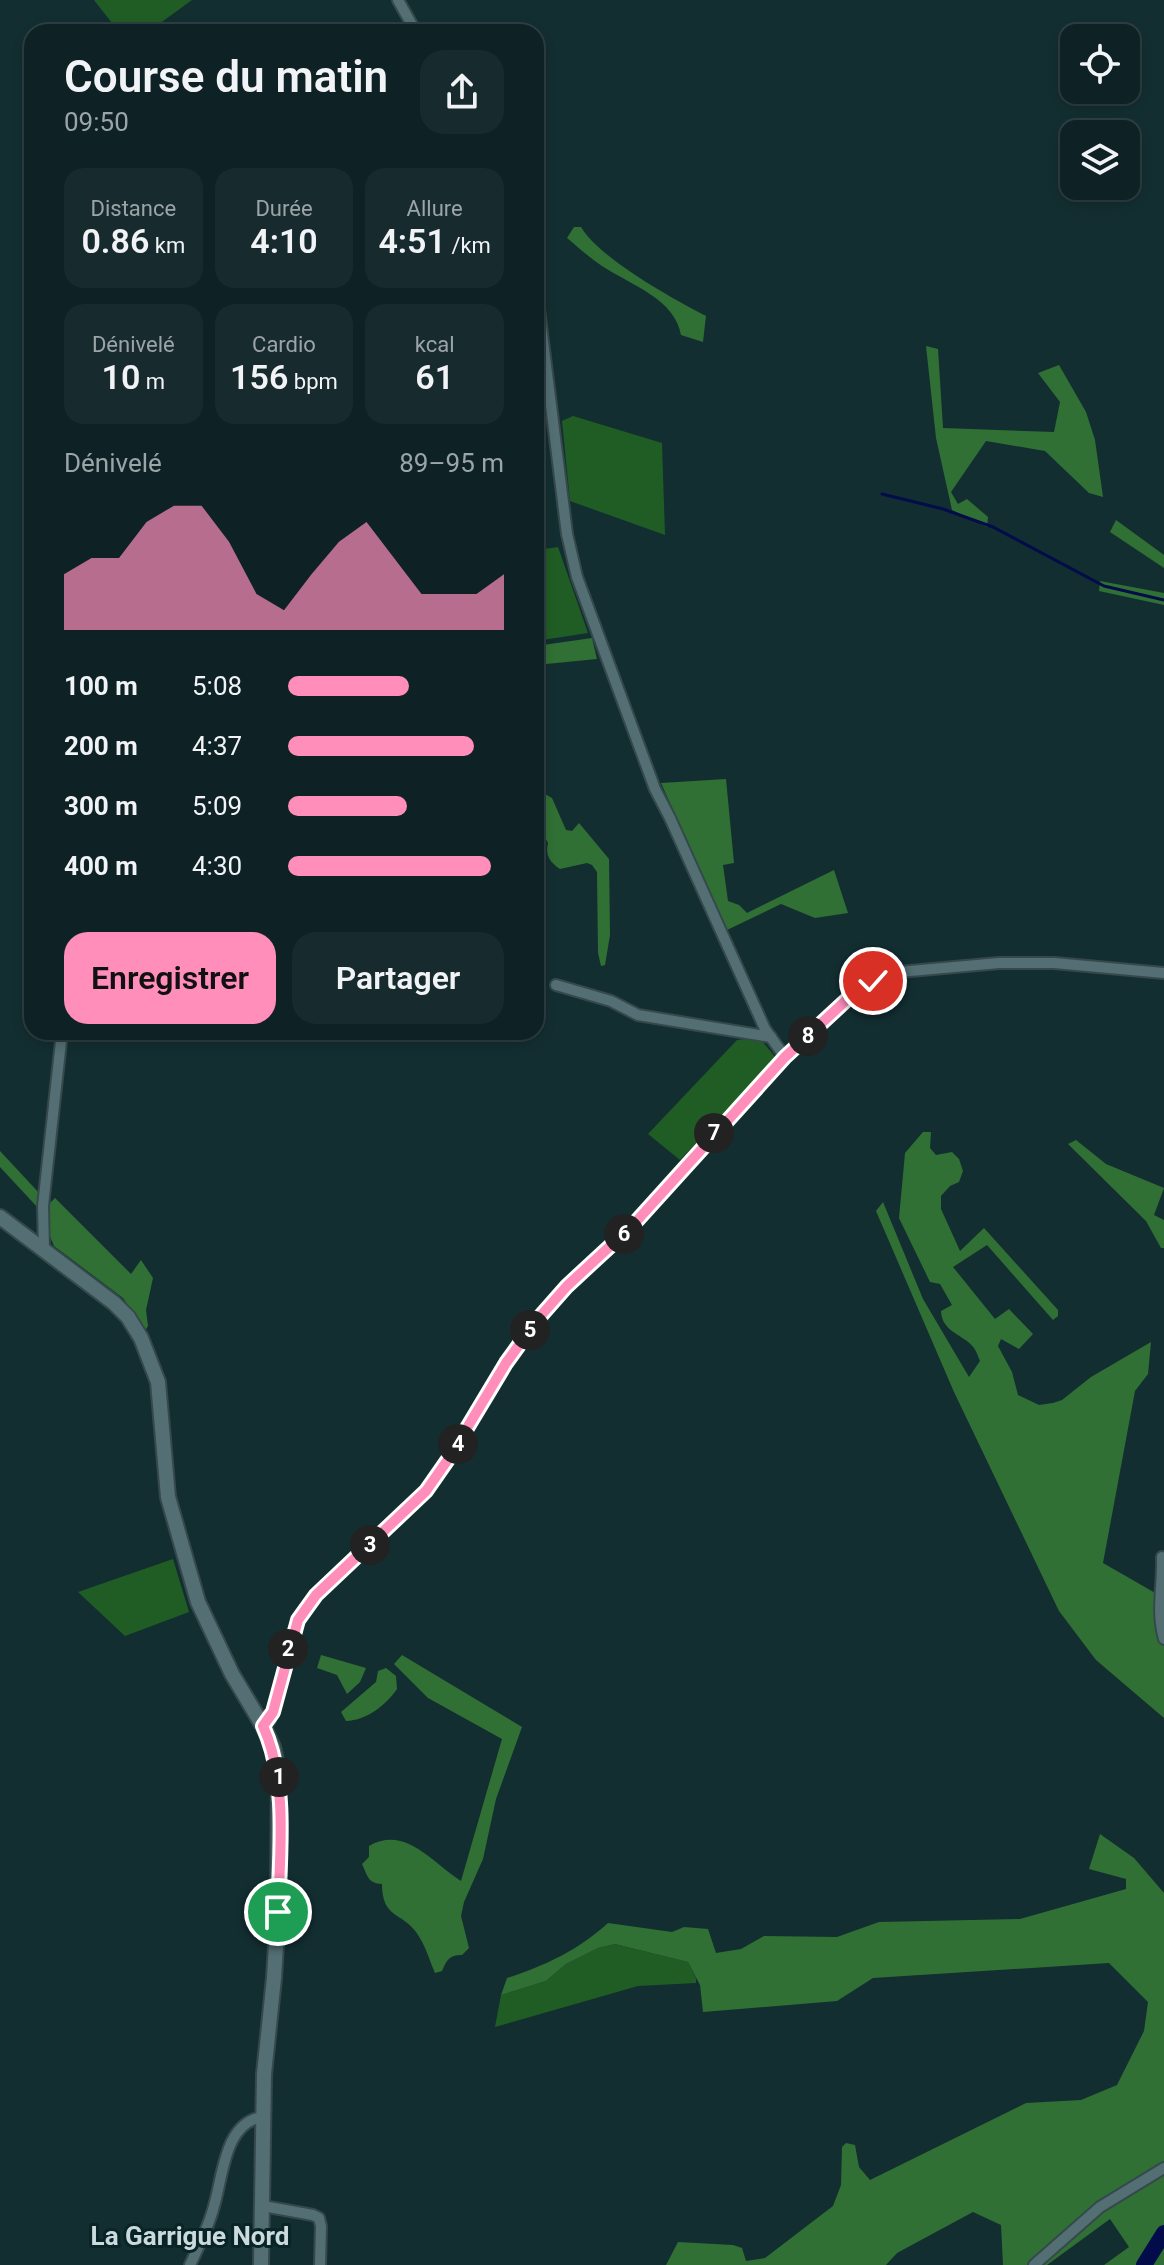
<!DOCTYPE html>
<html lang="fr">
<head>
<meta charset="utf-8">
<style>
	:root { --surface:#0e2225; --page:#172a2d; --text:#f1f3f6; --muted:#9ba4a7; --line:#2e3f42; --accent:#ff8ebb }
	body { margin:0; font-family:Roboto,sans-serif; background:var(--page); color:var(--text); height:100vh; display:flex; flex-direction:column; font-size:30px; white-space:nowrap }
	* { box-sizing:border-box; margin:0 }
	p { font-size:26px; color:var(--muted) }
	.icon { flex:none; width:44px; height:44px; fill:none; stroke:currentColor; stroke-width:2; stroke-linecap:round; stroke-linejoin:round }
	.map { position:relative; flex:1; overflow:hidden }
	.drawer { position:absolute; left:24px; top:24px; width:520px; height:1016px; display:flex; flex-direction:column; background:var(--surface); border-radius:24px; box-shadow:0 4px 12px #0003,0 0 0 2px var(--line) }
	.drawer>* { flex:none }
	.fabs { position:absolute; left:1060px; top:24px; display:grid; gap:16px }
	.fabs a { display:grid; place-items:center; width:80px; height:80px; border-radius:16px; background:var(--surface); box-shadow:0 4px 12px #0003,0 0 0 2px var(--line); font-size:40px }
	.pin { position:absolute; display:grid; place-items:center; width:68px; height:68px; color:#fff; margin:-34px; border:4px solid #fff; border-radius:50%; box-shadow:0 2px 8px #0007 }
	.km { position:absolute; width:40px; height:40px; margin:-20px; border-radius:50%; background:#222; color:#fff; font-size:22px; line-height:40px; text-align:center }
	.round { display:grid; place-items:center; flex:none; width:84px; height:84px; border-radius:24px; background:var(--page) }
	.overview { display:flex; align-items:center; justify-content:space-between; height:136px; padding:0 40px }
	h1 { font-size:44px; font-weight:600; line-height:60px }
	.stats { display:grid; grid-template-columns:repeat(3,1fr); gap:12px; height:136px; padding:8px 40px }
	.stats div { display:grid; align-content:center; border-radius:20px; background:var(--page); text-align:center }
	.stats b { font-size:34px; font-weight:600 }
	.stats small { font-size:22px; font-weight:400 }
	.stats p { font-size:22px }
	.chart { height:224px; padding:16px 40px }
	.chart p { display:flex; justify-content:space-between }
	.chart svg { width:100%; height:144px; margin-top:8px; fill:var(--accent); opacity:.7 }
	.action { display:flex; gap:16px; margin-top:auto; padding:16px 40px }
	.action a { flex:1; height:92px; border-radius:24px; background:var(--accent); color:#111; font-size:32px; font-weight:600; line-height:92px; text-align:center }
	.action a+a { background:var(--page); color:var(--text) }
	ul { padding:0 40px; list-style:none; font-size:26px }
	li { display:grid; grid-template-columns:128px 96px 1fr; align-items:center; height:60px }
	li i { height:20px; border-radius:10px; background:var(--accent) }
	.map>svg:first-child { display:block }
</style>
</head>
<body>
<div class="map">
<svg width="1164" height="2265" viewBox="0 0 1164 2265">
	<rect width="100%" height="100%" fill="#132e31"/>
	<g fill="#205d25">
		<polygon points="94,0 192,0 148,32 119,32"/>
		<polygon points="573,416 662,443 665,535 570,501 562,421"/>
		<polygon points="558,547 588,633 536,641 536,550"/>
		<polygon points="754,1038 762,1041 776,1058 680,1160 648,1134 737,1040"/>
		<polygon points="173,1559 189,1612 125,1636 78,1592"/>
		<polygon points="615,1944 688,1962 696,1978 696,1983 638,1986 495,2027 501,1995 546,1981 566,1964 598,1948"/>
	</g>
	<g fill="#307034">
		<path d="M 574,227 L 581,227 C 599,258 673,299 706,316 L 703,342 L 681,335 C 675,299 631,285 602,266 C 590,258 579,248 567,238 Z"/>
		<polygon points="926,346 938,349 943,428 1054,432 1060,402 1038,373 1059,365 1086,412 1095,440 1103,497 1089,493 1045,451 986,441 951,492 958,504 967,499 988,517 987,527 952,510 936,438"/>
		<polygon points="1116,520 1164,555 1164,568 1110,532"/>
		<polygon points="1100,581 1164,593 1164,605 1099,591"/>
		<polygon points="592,638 597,659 536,665 536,646"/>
		<polygon points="726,779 734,863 723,865 728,901 739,905 747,913 834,870 848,913 815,918 781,904 727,930 661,783"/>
		<path d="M 543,793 L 552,798 L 566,830 L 572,831 L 579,823 L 609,859 L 610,935 L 605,965 L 601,966 L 598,953 L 597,872 L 592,865 L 587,863 L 560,869 C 550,862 545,856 548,843 L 539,826 Z"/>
		<path d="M 923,1132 L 931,1132 L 930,1148 L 936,1155 L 952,1152 L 959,1159 L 963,1171 L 959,1182 L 950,1186 L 941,1196 L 941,1209 L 960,1251 L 984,1228 L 1058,1310 L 1058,1316 L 1053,1320 L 987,1245 L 953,1267 L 995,1319 L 1009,1309 L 1033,1334 L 1019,1349 L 1001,1339 L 998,1346 L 1012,1372 L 1018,1395 L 1039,1405 L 1053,1403 L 1062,1400 L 1091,1377 L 1151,1342 L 1148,1374 L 1135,1391 L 1103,1563 L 1164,1598 L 1164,1718 L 1096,1660 L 1059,1611 L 954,1392 L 876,1211 L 883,1202 L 923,1299 L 969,1377 L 980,1361 C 978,1357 977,1352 974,1348 C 964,1334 942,1333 941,1311 L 952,1305 L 940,1284 L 930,1282 L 899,1218 L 905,1153 Z"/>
		<polygon points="1076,1140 1106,1164 1164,1188 1154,1215 1164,1220 1164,1248 1161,1248 1146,1221 1068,1144"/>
		<polygon points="0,1151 40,1194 39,1209 0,1167"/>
		<polygon points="55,1198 131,1274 141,1260 153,1278 146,1310 148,1326 145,1331 123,1298 54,1246 47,1229 47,1206"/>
		<polygon points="321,1655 366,1668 360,1682 347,1694 337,1675 317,1668"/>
		<path d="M 402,1655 L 522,1727 L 496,1799 L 483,1859 L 464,1902 L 461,1916 L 469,1948 L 462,1955 C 449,1955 447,1960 442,1971 L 435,1973 C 429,1959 425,1944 416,1932 C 401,1912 382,1918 382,1884 C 368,1883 368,1877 362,1864 L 369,1857 L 369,1846 C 406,1825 432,1863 461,1881 L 502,1739 L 428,1698 L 394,1664 Z"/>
		<path d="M 386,1668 L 396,1676 L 397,1689 C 385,1706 367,1720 346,1721 L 341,1712 L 376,1682 L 378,1671 Z"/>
		<path d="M 1100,1834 L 1134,1858 L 1164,1893 L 1164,2265 L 1104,2265 L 1129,2247 L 1110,2219 L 1047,2265 L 1003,2265 L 1001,2225 L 973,2212 L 897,2253 L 886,2265 L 666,2265 L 678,2242 L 733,2245 L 742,2248 L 746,2261 L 765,2258 L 833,2206 L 841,2185 L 842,2147 L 846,2143 L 855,2145 L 859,2167 L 870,2180 L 1026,2103 L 1081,2100 L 1117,2085 L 1144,2031 L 1148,2002 L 1109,1963 L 873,1978 L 837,2001 L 703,2012 L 700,1985 L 688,1962 L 615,1944 L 598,1948 L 566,1964 L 546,1981 L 501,1995 L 507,1978 C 545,1966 578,1950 608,1923 L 672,1932 L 684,1927 L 708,1929 L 716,1953 L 741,1949 L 764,1936 L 837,1937 L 879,1922 L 1020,1919 L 1126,1889 L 1126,1879 L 1089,1869 Z"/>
	</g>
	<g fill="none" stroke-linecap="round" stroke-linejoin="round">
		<polyline stroke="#020c4a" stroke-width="3" points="882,494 943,509 993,527 1104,586 1164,600"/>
		<polyline stroke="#020c4a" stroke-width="16" points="1144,2265 1164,2233"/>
		<defs>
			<g id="street">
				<polyline points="398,0 416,32"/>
				<polyline points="536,285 567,534 577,577 655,789 670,818 765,1029 785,1057"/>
				<polyline points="556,985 611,1001 638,1015 771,1037"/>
				<polyline points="44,1250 43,1206 62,1032"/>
				<path d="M 1162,1557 C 1163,1587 1156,1610 1164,1639"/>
				<polyline points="263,1726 270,1720 273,1712 298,1620 316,1595 426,1491 449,1458 506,1363 537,1320 567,1286 633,1225 785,1057 854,993 873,981 899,972 999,963 1054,963 1164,973"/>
				<polyline points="263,2206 313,2215 319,2218 321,2226 320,2265"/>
				<path d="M 190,2265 C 199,2246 209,2226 214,2206 C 223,2177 224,2123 262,2117"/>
				<polyline points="1034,2265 1100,2207 1164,2168"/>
			</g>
			<polyline id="secondary" points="0,1217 114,1303 128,1317 141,1338 158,1382 168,1497 198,1602 232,1674 263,1726 273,1747 279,1775 278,1912 274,1978 264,2074 261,2265"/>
		</defs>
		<use href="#street" stroke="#35494c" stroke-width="14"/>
		<use href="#secondary" stroke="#35494c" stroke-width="18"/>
		<use href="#street" stroke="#536f73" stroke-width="10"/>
		<use href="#secondary" stroke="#536f73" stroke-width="14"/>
	</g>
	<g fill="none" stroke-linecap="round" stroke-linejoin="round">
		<defs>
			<path id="route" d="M 278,1912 C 280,1852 288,1781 263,1726 L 273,1712 L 298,1620 L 316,1595 L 426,1491 L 449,1458 L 506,1363 L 537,1320 L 567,1286 L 633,1225 L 785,1057 L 854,993 L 873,981"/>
		</defs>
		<use href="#route" stroke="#fff" stroke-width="16"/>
		<use href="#route" stroke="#ff8ebb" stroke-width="10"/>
	</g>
	<g text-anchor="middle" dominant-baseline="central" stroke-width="6" stroke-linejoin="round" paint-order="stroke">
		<g font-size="26" font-weight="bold" fill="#cbdadc" stroke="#092427">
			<text x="190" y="2236">La Garrigue Nord</text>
		</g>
	</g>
</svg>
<div class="fabs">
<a><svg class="icon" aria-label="locate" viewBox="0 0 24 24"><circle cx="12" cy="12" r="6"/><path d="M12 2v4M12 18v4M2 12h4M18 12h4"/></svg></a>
<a><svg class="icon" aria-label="layers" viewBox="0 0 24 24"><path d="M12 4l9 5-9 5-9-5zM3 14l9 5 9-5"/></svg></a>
</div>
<div class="pin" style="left:278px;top:1912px;background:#1e9e55"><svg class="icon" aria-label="arrive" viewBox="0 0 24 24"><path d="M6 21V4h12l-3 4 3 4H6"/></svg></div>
<div class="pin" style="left:873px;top:981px;background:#d93025"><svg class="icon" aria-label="check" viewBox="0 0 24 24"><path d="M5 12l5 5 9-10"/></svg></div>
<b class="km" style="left:279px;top:1777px">1</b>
<b class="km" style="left:288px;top:1649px">2</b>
<b class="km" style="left:370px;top:1545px">3</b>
<b class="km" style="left:458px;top:1444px">4</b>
<b class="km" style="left:530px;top:1330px">5</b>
<b class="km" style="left:624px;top:1234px">6</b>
<b class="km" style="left:714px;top:1133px">7</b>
<b class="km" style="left:808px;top:1036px">8</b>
<section class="drawer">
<div class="overview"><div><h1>Course du matin</h1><p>09:50</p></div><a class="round"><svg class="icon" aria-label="share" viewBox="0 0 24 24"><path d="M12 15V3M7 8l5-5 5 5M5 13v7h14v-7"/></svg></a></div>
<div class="stats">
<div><p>Distance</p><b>0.86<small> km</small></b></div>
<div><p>Durée</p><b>4:10</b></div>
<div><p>Allure</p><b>4:51<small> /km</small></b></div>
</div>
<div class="stats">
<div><p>Dénivelé</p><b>10<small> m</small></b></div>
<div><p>Cardio</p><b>156<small> bpm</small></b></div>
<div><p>kcal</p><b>61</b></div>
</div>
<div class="chart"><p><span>Dénivelé</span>89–95 m</p>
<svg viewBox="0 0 160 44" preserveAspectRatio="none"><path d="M0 44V27L10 22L20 22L30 11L40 6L50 6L60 17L70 33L80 38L90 27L100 17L110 11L120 22L130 33L140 33L150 33L160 27V44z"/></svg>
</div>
<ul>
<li><b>100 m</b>5:08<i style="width:56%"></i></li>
<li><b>200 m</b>4:37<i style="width:86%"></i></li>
<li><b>300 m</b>5:09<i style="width:55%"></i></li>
<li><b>400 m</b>4:30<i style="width:94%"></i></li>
</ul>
<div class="action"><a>Enregistrer</a><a>Partager</a></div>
</section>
</div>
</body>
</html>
